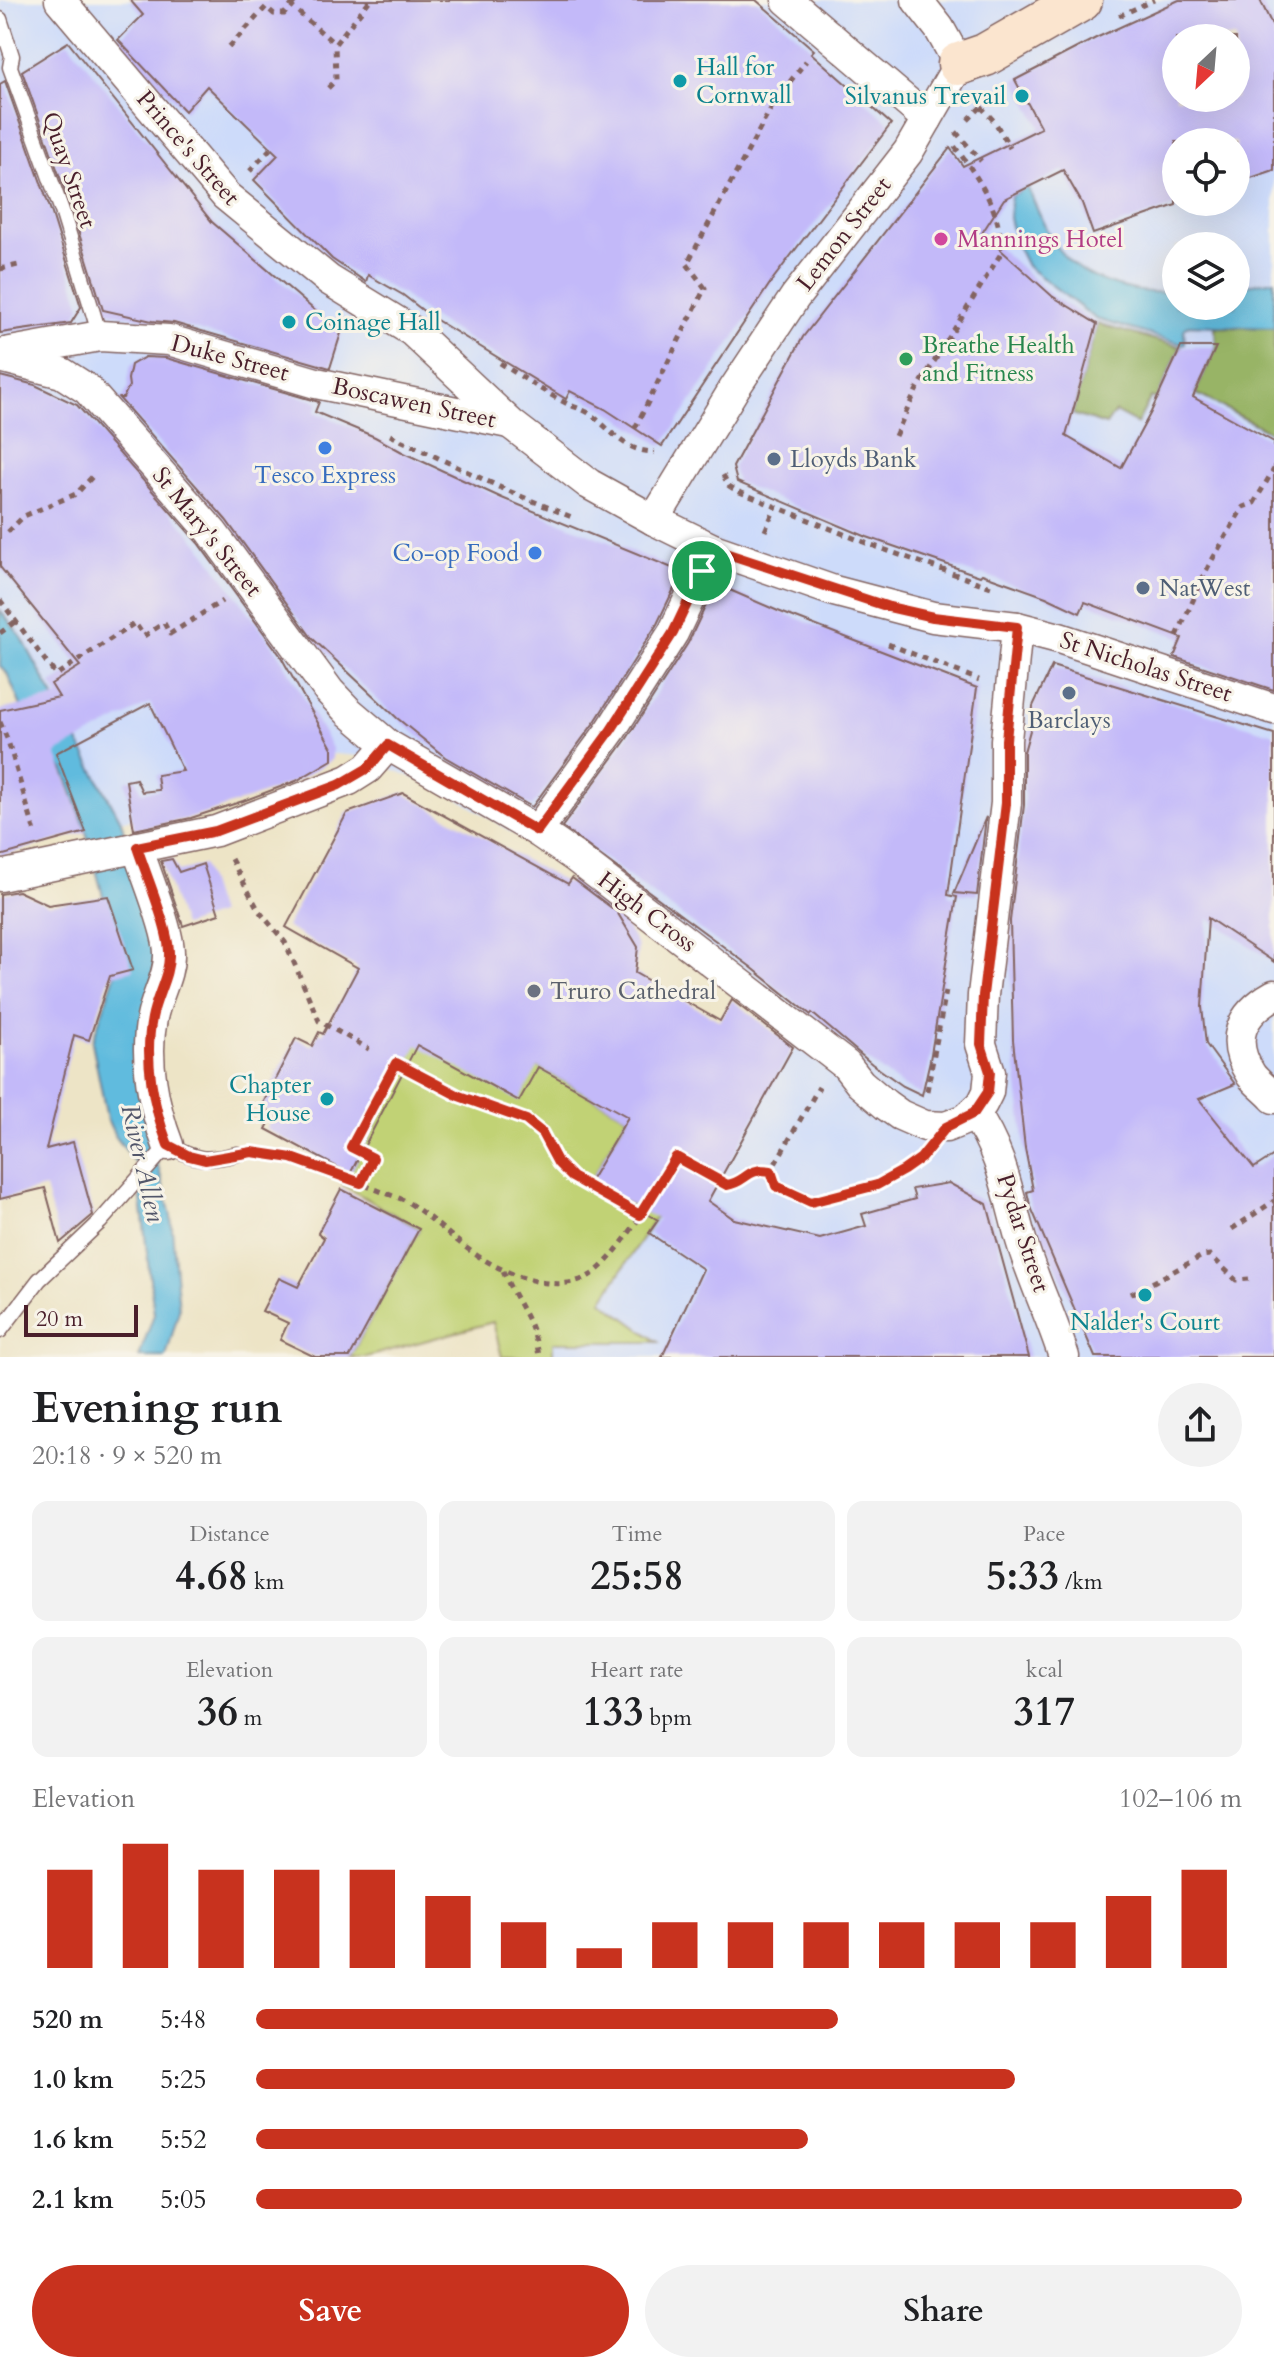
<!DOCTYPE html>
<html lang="en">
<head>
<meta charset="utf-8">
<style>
	:root { --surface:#fff; --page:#f2f2f2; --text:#202124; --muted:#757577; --accent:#c8321e }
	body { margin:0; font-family:Cardo,serif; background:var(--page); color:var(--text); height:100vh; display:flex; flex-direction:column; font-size:30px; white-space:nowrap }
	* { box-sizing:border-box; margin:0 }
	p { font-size:26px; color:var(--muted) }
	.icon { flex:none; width:44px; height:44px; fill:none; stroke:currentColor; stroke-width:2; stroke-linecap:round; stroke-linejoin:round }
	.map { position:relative; height:1357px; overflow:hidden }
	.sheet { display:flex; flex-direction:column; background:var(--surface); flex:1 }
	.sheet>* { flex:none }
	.needle { width:52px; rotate:206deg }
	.fabs { position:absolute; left:1162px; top:24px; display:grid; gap:16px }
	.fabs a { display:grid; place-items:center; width:88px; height:88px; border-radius:50%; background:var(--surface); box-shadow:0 8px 32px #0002; font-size:40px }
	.scale { position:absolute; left:24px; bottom:20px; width:114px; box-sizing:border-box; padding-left:8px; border:4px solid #4a1f2b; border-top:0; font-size:22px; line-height:28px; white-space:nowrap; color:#4a1f2b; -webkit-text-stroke:6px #f7f3e8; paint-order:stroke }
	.pin { position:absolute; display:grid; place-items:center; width:68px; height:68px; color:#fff; margin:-34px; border:4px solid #fff; border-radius:50%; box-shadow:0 2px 8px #0007 }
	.round { display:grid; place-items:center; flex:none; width:84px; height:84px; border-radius:42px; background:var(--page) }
	.head { display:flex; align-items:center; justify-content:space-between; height:136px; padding:0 32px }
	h1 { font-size:44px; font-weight:700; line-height:60px }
	.figures { display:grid; grid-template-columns:repeat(3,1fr); gap:12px; height:136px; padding:8px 32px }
	.figures div { display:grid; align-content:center; border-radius:16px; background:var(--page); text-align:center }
	.figures b { font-size:40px; font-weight:700 }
	.figures small { font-size:22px; font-weight:400 }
	.figures p { font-size:22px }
	.chart { height:224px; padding:16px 32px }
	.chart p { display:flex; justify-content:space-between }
	.chart svg { width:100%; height:144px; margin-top:8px; stroke:var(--accent); stroke-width:6 }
	.button { display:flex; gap:16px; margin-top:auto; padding:16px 32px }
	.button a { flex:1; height:92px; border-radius:48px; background:var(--accent); color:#fff; font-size:32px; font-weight:700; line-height:92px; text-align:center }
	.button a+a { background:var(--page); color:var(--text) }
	ul { padding:0 32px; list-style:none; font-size:26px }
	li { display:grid; grid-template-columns:128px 96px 1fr; align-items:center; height:60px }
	li i { height:20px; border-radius:10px; background:var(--accent) }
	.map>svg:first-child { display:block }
</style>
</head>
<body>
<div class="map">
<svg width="1274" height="1357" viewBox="0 0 1274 1357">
	<rect width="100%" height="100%" fill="#f7f3e8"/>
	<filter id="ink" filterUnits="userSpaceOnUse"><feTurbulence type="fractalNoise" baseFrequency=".0125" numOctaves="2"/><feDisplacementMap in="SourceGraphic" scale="16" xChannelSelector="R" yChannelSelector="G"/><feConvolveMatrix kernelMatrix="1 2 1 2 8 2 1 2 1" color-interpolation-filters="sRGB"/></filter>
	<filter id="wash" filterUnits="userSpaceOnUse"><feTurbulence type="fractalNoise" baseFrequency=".006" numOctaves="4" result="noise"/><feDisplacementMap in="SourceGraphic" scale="32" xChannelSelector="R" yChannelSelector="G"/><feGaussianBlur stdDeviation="1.8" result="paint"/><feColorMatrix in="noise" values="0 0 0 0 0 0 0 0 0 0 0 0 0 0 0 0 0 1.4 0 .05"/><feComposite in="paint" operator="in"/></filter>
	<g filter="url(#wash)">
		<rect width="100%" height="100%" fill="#ede4c6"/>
		<path fill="#cddbfa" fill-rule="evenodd" d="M 0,0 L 1274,0 L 1274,1357 L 553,1357 L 552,1342 L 657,1341 L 602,1301 L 696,1154 L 787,1059 L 816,1020 L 695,949 L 450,793 L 361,756 L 334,754 L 292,775 L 121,821 L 23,638 L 0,610 ZM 1176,38 L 1236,38 L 1236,98 L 1176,98 ZM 1176,142 L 1236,142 L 1236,202 L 1176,202 ZM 1176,246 L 1236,246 L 1236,306 L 1176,306 Z"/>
		<polygon fill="#c1d274" stroke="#867850" stroke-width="2" points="421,1001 628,1117 590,1182 629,1205 669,1141 696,1155 602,1301 658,1342 553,1342 553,1357 502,1357 493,1322 366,1357 350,1357 419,1229 343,1185 393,1091"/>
		<g fill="#98b466" stroke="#716a48" stroke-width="2">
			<polygon points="1097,324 1181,347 1157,399 1151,397 1137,424 1115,412 1106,425 1072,414"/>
			<polygon points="1215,327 1274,328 1274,434 1195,393 1216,347"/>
		</g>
		<g fill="#61bbde" stroke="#566d84" stroke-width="2">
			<path d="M 1027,187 C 1037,207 1045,232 1058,249 C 1085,283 1135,295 1176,292 L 1176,306 L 1236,306 L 1236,287 L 1274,280 L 1274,328 L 1188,325 L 1184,330 L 1185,343 L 1182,344 L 1096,319 L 1027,266 L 1015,242 L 1009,218 L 1011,196 Z"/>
			<polygon points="0,610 22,638 121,821 161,969 144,1111 171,1216 179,1310 166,1357 139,1357 154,1314 137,1165 115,1136 107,1119 92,1042 120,960 86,832 68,780 63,769 36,742 7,673 0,666"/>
		</g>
		<g id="blocks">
			<g fill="#c3b9f9" fill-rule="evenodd">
				<polygon points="130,0 756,0 814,50 811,53 891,124 773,279 662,446 605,409 570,391 566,399 430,316 403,295 368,275 366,282 332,259 254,180 278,155 207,86 185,111 118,40 143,15"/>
				<path d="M 1179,0 L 1260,0 L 1274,29 L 1274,170 L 1236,183 L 1236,142 L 1176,142 L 1176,205 L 1093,234 L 1082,203 L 1063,170 L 1004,199 L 982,233 L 1052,296 L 1097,324 L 1066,436 L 1121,468 L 1151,412 L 1181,347 L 1216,347 L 1193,397 L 1274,442 L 1274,690 L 1174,657 L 1182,638 L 1085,602 L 1080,613 L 1046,597 L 982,574 L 980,576 L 867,537 L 737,482 L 733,467 L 803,337 L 950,148 L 963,166 L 1041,128 L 1015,80 L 1096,38 ZM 1176,38 L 1236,38 L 1236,98 L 1176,98 Z"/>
				<polygon points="68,42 212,222 341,333 330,368 174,323 152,321 103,310 71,208 22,71"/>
				<polygon points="5,81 52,214 81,307 71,323 0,333 0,84"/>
				<polygon points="145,357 166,358 319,402 315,412 375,437 404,453 502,498 682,572 657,624 596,720 532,807 445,757 397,718 312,638 226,520 119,398 123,398 129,386 128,379 131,365"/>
				<polygon points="0,376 35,385 77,405 198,543 280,655 332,748 332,760 296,781 243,801 191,818 134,830 126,781 136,779 142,792 159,790 157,775 183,771 150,703 56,753 86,832 0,856 0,710 59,697 51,684 80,666 0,567"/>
				<polygon points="716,584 778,611 977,688 948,895 957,897 930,1060 922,1095 903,1086 872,1064 812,1013 811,1015 751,967 562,827 626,740 688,643"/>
				<polygon points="1052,666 1274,734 1274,962 1208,918 1202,1007 1206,1044 1235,1084 1199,1099 1254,1168 1274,1155 1274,1357 1095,1357 1030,1205 1027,1192 1033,1190 1025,1148 1013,1040 1010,921 1024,805 1024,752 1032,723 1033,706"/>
				<polygon points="403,793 568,884 572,878 617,912 638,947 635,973 720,1021 732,1000 793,1047 708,1201 734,1219 820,1239 866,1226 862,1214 915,1199 912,1189 949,1183 987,1204 1029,1357 662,1357 703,1269 649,1233 658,1220 590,1181 628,1117 538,1067 519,1101 417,1045 350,1174 266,1129 274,1114 261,1107 296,1038 312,1046 319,1032 323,1034 358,968 286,927 347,813"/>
				<polygon points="986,817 977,895 954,893"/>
				<polygon points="172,859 179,872 203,864 219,914 183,926 161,861"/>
				<polygon points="18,891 48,905 108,896 133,970 110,976 89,1040 74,1035 46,1149 73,1142 93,1215 60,1243 45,1188 0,1199 0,894"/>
				<polygon points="341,1189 419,1229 350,1357 315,1357 280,1340 288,1323 262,1311 279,1278 298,1287 324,1238 318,1233"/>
			</g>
		</g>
	</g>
	<g filter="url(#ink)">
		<use href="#blocks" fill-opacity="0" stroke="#836461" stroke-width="2"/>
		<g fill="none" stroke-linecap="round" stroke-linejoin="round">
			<defs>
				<g id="lane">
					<polyline points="0,19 12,56 10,67 62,211 100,336"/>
					<path d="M 0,1331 L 39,1280 L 100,1222 L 168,1145 C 195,1160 206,1162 237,1154"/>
				</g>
				<g id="street">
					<polyline points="60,0 226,196 329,280 412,331 511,424 589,484 654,520 713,549 834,591 933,617 1017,627 1059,638 1274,709"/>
					<polyline points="787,0 927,119"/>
					<polyline points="5,353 100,336 169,340 316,383 509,423"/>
					<polyline points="0,357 62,373 87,389 212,532 329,691 348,711 388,745 537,831 575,857 846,1065 860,1083 886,1105 900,1115 925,1126 946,1127 966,1119 982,1104 988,1092 990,1072 981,1044 983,995 1006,803 1006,740 1017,627"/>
					<polyline points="654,520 734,389 795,297 908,152 959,64 939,28 917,0"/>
					<polyline points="537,831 611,730 673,633 713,549"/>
					<path d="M 137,847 C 145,873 169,929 169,953 C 170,975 156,996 152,1018 C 144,1058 153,1106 168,1145"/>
					<polyline points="0,876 216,831 349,780 368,768 388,745"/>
					<path d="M 1274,995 C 1240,1014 1229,1040 1251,1075 C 1257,1083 1267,1090 1274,1098"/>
					<path d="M 974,1113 C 1002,1152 1008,1195 1021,1240 C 1033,1280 1052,1318 1064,1357"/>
				</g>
				<polyline id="secondary" points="959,64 985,55 1081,0"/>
			</defs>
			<use href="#lane" stroke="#836461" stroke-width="17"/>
			<use href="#street" stroke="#836461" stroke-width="33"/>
			<use href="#secondary" stroke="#836461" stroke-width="45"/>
			<g stroke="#836461" stroke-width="5" stroke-dasharray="6 6" stroke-linecap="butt">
				<polyline points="291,6 296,0"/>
				<polyline points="1119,16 1154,0"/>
				<polyline points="229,47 266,7 274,14 284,14 291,6 335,44"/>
				<polyline points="328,88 336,80 335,44 370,0"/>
				<polyline points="981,107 995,122 1010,148"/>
				<polyline points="968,120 981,107 984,96"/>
				<polyline points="956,132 981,161"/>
				<polyline points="250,171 271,148"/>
				<polyline points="0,269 23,264"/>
				<path d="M 500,363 C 521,376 542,391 564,402 C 571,406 579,408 587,412 C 612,428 620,451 655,452"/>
				<polyline points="635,428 705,288 687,264 775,101 806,61"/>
				<polyline points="390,435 506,490 574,518"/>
				<path d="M 895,436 L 916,391 L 1000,255 C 1006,215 974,171 951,142"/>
				<polyline points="723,475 729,486 737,491 866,543 991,587"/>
				<polyline points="765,531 776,506"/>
				<polyline points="8,532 24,516 76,494 92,477"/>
				<polyline points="0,600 56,675 135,623 144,636 164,623 170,634 222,601"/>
				<polyline points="0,633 16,621"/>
				<polyline points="1177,636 1208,567 1243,507 1254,503 1274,469"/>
				<polyline points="888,644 979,680"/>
				<polyline points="0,722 8,741 36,836"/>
				<polyline points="231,859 259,911 285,942 319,1021 369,1049"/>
				<polyline points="391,1060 459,1096 526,1120 542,1133 558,1163 572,1177 640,1215"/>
				<polyline points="927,1091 946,991"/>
				<path d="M 262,1153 L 292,1158 L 404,1200 C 431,1216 452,1239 478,1256 C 508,1275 555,1295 589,1276 C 618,1260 658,1187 676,1157 L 727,1185 C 747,1183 746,1167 771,1171 L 819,1087"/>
				<polyline points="771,1171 776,1186 801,1200 816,1201 877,1185 921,1158"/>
				<polyline points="361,1183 373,1158 351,1147 396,1063"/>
				<polyline points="1232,1229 1274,1201"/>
				<path d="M 503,1271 C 515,1302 535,1322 539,1357"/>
				<polyline points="1131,1294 1202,1256 1210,1255 1236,1280 1249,1279"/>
			</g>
			<use href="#lane" stroke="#fff" stroke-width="14"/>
			<use href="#street" stroke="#fff" stroke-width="30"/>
			<use href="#secondary" stroke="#fbe5cf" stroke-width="42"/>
		</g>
	</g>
	<g fill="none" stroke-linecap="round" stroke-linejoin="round" filter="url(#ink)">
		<defs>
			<path id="route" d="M 713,549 L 889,607 L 933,617 L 1017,627 L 1006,740 L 1006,803 L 983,995 L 981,1044 L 990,1072 L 988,1092 L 974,1113 L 946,1127 L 921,1158 L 904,1170 L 877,1185 L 811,1202 L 776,1186 L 771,1171 C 746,1167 747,1182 727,1185 L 676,1157 L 640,1215 L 572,1177 L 558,1163 L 542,1133 L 526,1120 L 459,1096 L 396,1063 L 351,1147 L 373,1158 L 361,1183 L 292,1158 L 252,1152 L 205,1160 L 189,1156 L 168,1145 C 153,1106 144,1059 152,1018 C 156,996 170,975 169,953 C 169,929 145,872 137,847 L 216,831 L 339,785 L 368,768 L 388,745 L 537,831 L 611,730 L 673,633 Z"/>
		</defs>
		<use href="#route" stroke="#fff" stroke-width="16"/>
		<use href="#route" stroke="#c8321e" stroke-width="10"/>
	</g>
	<g fill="#0f9aa8" stroke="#f7f3e8" stroke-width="3">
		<circle cx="680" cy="81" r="8"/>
		<circle cx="1022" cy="96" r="8"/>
		<circle cx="289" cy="322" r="8"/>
		<circle cx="327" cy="1099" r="8"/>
		<circle cx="1145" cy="1295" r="8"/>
	</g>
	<circle fill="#d1479c" stroke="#f7f3e8" stroke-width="3" cx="941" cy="239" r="8"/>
	<circle fill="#2e9e5b" stroke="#f7f3e8" stroke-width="3" cx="906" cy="359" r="8"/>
	<g fill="#3f7fe0" stroke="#f7f3e8" stroke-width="3">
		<circle cx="325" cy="448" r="8"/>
		<circle cx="535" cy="553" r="8"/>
	</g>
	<g fill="#5c6f8a" stroke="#f7f3e8" stroke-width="3">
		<circle cx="774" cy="459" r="8"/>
		<circle cx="1143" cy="588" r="8"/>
		<circle cx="1069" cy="693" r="8"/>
	</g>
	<circle fill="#6b7280" stroke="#f7f3e8" stroke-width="3" cx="534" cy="991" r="8"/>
	<g text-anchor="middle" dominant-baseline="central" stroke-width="6" stroke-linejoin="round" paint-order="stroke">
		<g font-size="24" fill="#0d838f" stroke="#f7f3e8" text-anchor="start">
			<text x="696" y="67">Hall for<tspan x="696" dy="28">Cornwall</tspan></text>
			<text x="1006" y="96" text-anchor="end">Silvanus Trevail</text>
			<text x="305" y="322">Coinage Hall</text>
			<text x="311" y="1085" text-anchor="end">Chapter<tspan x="311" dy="28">House</tspan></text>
			<text x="1145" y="1322" text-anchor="middle">Nalder's Court</text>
		</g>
		<g font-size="24" fill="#4a1f2b" stroke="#f7f3e8">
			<text transform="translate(188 148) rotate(49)">Prince's Street</text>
			<text transform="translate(69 170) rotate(71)">Quay Street</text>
			<text transform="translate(844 234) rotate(-52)">Lemon Street</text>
			<text transform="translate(230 358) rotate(15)">Duke Street</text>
			<text transform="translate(414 403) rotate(12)">Boscawen Street</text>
			<text transform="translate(207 532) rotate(51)">St Mary's Street</text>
			<text transform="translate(1146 667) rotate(18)">St Nicholas Street</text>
			<text transform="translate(647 912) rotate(37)">High Cross</text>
			<text transform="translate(1023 1233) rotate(72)">Pydar Street</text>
		</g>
		<g font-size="24" fill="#b23c85" stroke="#f7f3e8" text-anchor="start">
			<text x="957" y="239">Mannings Hotel</text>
		</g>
		<g font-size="24" fill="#27864d" stroke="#f7f3e8" text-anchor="start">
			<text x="922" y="345">Breathe Health<tspan x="922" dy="28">and Fitness</tspan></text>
		</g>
		<g font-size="24" fill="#4e5e75" stroke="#f7f3e8" text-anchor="start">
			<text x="790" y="459">Lloyds Bank</text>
			<text x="1159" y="588">NatWest</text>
			<text x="1069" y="720" text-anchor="middle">Barclays</text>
		</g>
		<g font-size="24" fill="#366cbe" stroke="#f7f3e8">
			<text x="325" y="475">Tesco Express</text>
			<text x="519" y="553" text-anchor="end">Co-op Food</text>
		</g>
		<g font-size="24" fill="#5b616d" stroke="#f7f3e8" text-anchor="start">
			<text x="550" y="991">Truro Cathedral</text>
		</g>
		<g font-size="26" font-style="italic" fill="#52566a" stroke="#f7f3e8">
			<text transform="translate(143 1163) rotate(77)">River Allen</text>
		</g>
	</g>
</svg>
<div class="fabs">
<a><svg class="needle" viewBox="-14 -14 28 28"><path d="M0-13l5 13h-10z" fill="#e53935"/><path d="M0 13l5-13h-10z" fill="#757577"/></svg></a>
<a><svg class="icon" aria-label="locate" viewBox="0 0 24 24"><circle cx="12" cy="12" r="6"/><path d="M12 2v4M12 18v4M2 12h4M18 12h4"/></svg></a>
<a><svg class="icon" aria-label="layers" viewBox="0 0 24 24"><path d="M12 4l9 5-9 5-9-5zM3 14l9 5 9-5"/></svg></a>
</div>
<div class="scale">20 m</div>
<div class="pin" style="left:702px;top:571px;background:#1e9e55"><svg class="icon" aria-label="arrive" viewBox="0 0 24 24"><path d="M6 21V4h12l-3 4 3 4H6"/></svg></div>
</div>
<section class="sheet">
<div class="head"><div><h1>Evening run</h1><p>20:18 · 9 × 520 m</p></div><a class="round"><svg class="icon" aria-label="share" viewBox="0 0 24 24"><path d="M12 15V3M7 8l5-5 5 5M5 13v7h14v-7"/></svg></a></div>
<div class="figures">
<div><p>Distance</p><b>4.68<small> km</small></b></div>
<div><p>Time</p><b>25:58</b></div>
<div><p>Pace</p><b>5:33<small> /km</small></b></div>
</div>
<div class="figures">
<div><p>Elevation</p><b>36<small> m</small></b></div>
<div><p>Heart rate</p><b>133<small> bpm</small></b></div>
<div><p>kcal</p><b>317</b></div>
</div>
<div class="chart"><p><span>Elevation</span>102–106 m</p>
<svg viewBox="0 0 160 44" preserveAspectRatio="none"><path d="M5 44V14M15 44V6M25 44V14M35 44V14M45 44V14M55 44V22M65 44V30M75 44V38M85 44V30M95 44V30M105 44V30M115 44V30M125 44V30M135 44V30M145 44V22M155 44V14"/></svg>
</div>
<ul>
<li><b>520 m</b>5:48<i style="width:59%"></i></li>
<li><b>1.0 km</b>5:25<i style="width:77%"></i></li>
<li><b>1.6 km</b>5:52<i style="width:56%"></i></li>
<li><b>2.1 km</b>5:05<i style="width:100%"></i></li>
</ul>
<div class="button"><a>Save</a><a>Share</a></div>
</section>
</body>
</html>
